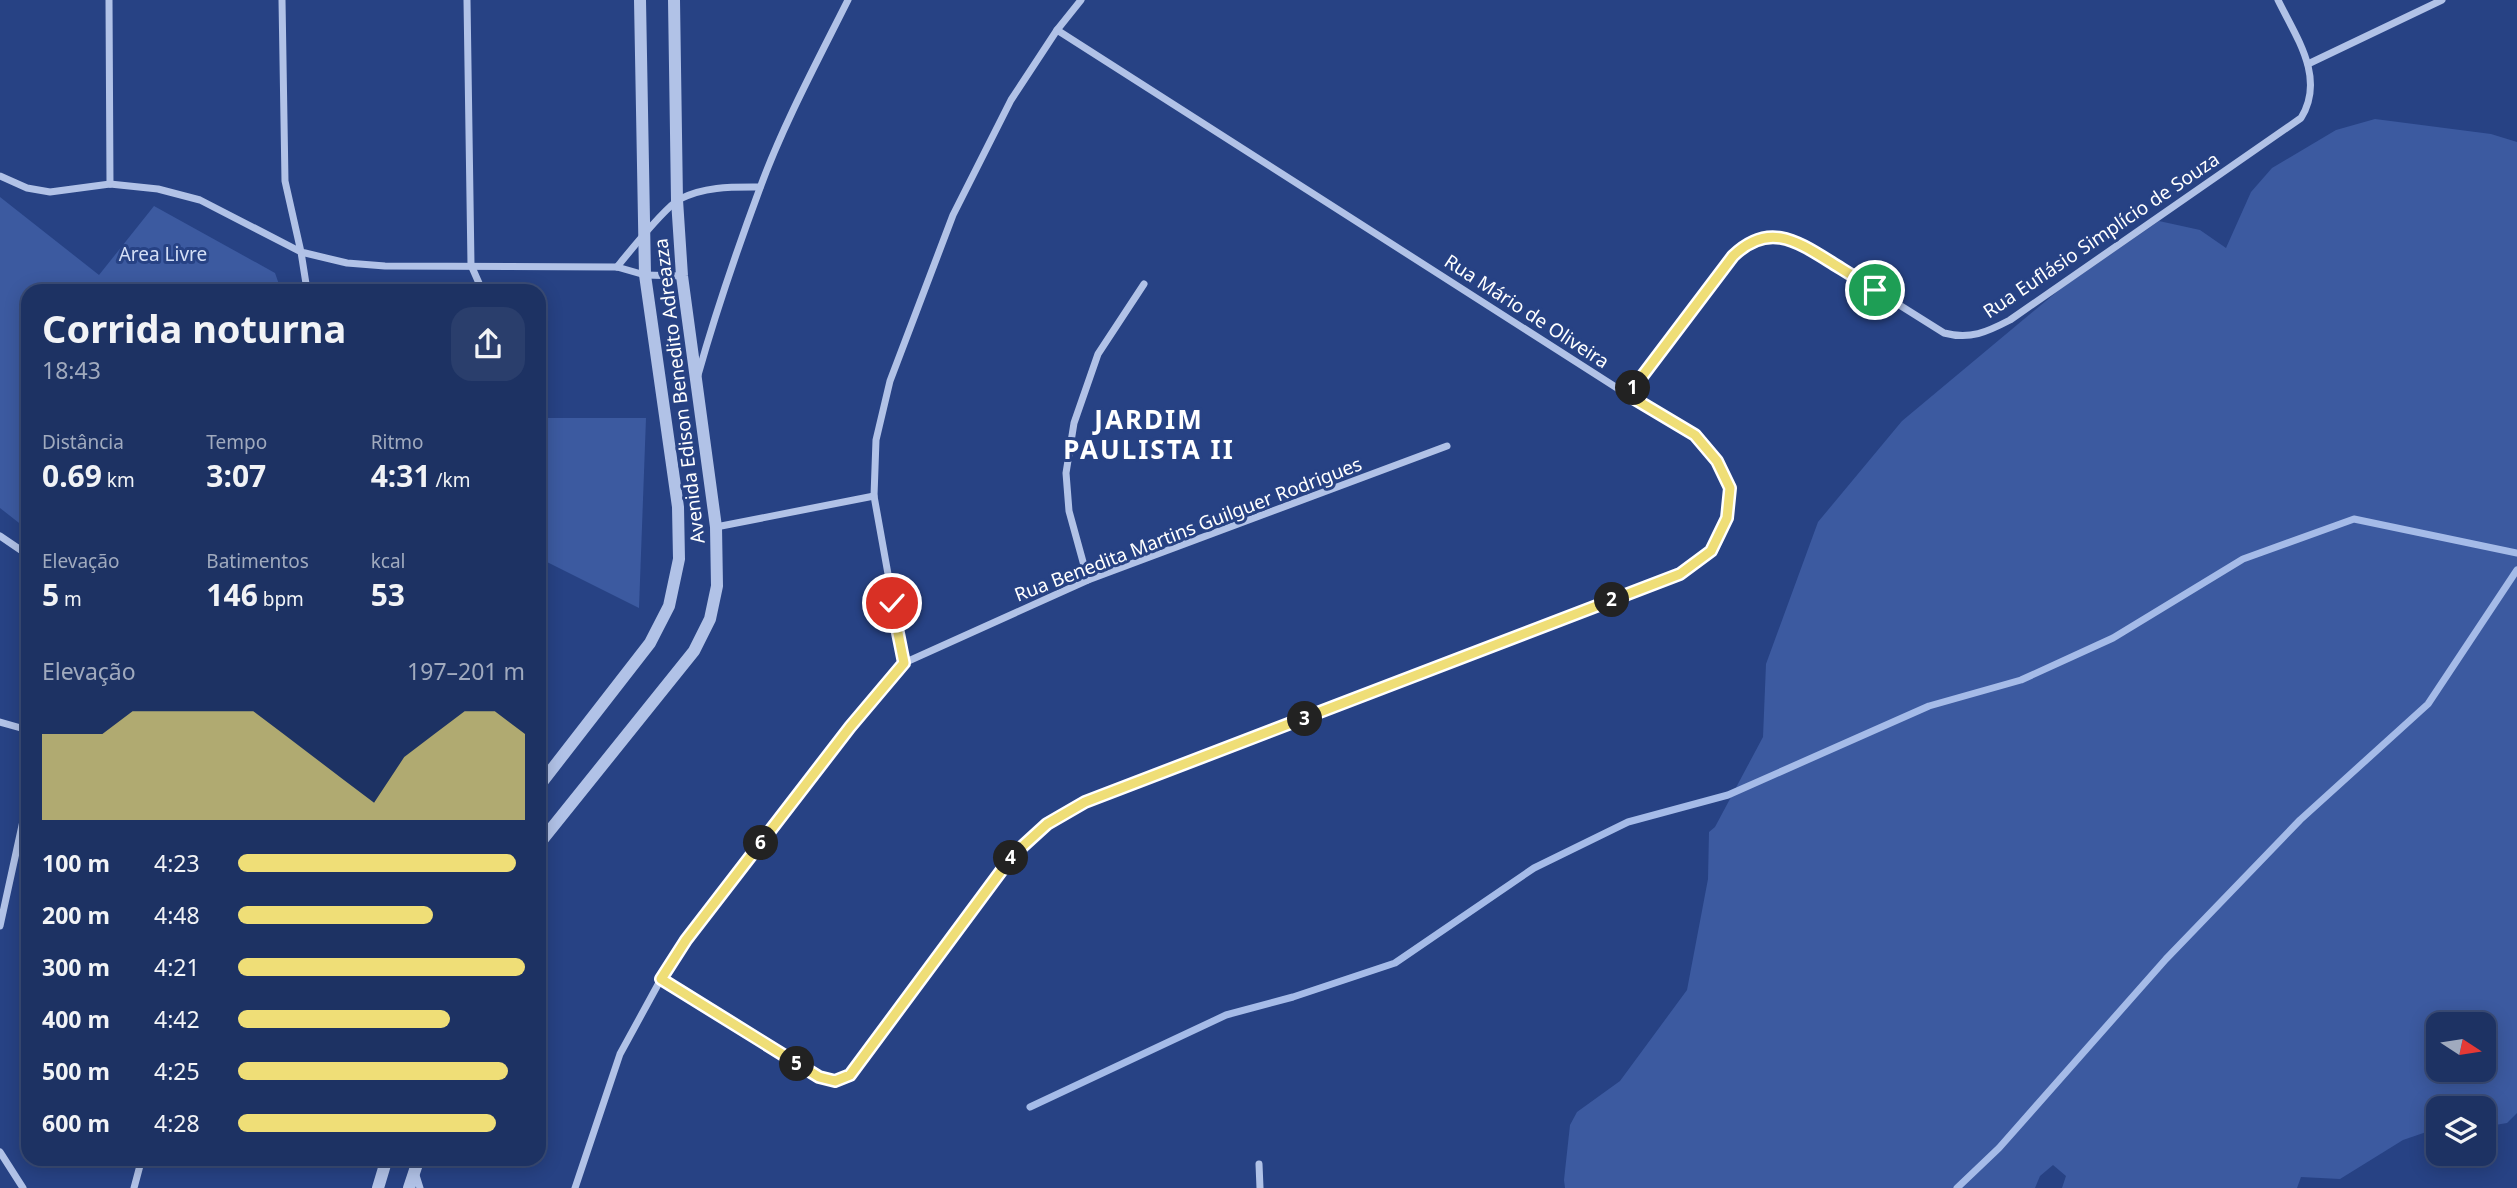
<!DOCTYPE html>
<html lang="pt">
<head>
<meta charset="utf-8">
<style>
	:root { --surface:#1d3263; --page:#2a3e6c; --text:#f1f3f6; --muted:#a0aabe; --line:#3b4d78; --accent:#efde77 }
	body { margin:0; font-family:"Noto Sans",sans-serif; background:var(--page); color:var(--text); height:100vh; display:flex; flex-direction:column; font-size:26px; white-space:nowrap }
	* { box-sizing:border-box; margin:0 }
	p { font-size:23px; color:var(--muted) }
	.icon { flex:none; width:38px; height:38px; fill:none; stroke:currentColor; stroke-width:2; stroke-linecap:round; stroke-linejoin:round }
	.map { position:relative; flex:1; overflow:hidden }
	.drawer { position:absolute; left:21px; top:284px; width:525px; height:882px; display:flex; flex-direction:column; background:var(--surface); border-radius:21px; box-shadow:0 4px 18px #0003,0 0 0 2px var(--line) }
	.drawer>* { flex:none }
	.needle { width:46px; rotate:102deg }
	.fabs { position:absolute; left:2426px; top:1012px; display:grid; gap:14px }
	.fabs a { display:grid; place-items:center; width:70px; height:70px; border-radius:14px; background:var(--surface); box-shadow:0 4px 18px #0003,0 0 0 2px var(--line); font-size:35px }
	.pin { position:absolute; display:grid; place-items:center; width:60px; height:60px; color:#fff; margin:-30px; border:4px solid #fff; border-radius:50%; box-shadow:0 2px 7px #0007 }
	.km { position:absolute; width:35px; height:35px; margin:-18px; border-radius:50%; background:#222; color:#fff; font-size:19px; line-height:35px; text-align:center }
	.round { display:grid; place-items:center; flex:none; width:74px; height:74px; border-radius:21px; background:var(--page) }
	.head { display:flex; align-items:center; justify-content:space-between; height:119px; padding:0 21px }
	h1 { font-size:38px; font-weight:700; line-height:52px }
	.metrics { display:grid; grid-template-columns:repeat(3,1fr); gap:10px; height:119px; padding:7px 21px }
	.metrics div { display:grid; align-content:center }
	.metrics b { font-size:30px; font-weight:700 }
	.metrics small { font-size:19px; font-weight:400 }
	.metrics p { font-size:19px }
	.chart { height:196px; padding:14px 21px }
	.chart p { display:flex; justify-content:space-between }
	.chart svg { width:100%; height:126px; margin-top:7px; fill:var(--accent); opacity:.7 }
	ul { padding:0 21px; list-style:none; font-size:23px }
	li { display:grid; grid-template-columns:112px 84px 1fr; align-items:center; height:52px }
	li i { height:18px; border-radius:9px; background:var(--accent) }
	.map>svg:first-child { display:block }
</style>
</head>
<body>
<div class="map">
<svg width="2517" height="1188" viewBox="0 0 2517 1188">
	<rect width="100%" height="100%" fill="#274284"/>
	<g fill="#3c5aa0" fill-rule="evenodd">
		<path d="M 2375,119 L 2491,134 L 2517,142 L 2517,1113 L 2507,1123 L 2483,1127 L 2483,1108 L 2438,1108 L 2438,1128 L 2403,1140 L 2340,1179 L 2301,1177 L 2297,1188 L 2062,1188 L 2066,1176 L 2053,1165 L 2040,1176 L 2035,1188 L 1565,1188 L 1564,1180 L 1570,1125 L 1577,1112 L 1620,1081 L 1687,990 L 1708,879 L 1709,832 L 1715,827 L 1763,737 L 1766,664 L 1818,522 L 1902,421 L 2059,290 L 2159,221 L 2200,230 L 2226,248 L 2251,192 L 2272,168 L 2336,130 ZM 2438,1024 L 2483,1024 L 2483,1069 L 2438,1069 Z"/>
		<polygon points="0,197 99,275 154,206 275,273 281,290 28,290 28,530 0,508"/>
		<polygon points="539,418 646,418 639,608 539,558"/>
	</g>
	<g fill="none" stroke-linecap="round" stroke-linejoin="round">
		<g stroke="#a5bbe8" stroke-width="7">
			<polyline points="1030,1107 1226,1015 1293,997 1395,963 1534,868 1628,822 1728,795 1929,706 2021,680 2113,638 2243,559 2354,519 2517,553"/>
			<polyline points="1957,1188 1999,1148 2166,959 2300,820 2428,704 2517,570"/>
		</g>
		<g stroke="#b1c2e7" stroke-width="7">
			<polyline points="109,0 110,184"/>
			<polyline points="282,0 285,181 301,252 347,263 385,266 617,267 645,275 682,276"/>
			<polyline points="467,0 471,265 482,290"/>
			<polyline points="2308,64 2442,0"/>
			<polyline points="0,176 27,188 50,192 110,184 158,189 200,200 301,252 307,290"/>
			<path d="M 617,267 C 630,251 665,207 680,199 C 705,186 733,187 760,187"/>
			<path d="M 698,375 C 716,311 737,250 760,188 C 783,125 818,60 848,0"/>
			<path d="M 1628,395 L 1733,256 C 1757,232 1777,233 1807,247 L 1944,333 C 1970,340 1987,332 2010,320 L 2301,118 C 2326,78 2296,37 2278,0"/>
			<polyline points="716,527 874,496"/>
			<polyline points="0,536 28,555"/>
			<polyline points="1088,580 1069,511 1066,473 1074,423 1098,354 1144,284"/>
			<polyline points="904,663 874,496 876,440 890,381 953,215 1011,100 1057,30 1081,0"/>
			<polyline points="0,722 28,730"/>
			<polyline points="0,926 28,798"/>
			<polyline points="661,979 819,1077 835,1081 850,1075 1013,855 1047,824 1085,802 1680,574 1711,551 1727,518 1730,488 1717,461 1695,435 1628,395 1057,30"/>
			<polyline points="0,1152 23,1188"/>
			<polyline points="1259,1164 1260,1188"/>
			<polyline points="415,1172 420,1188"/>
			<polyline points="134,1188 142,1158"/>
			<polyline points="575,1188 620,1054 661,979 686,940 850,727 904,663 1088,580 1447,446"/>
		</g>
		<g stroke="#b1c2e7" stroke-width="12">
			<polyline points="539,786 650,643 669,606 679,559 678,507 645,275 640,0"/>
			<polyline points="539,844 694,651 710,619 717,586 716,527 682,276 677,200 674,0"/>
			<polyline points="378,1188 387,1158"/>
			<polyline points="409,1188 419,1158"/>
		</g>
	</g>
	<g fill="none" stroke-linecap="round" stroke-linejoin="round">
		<defs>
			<path id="route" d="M 892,603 L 904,663 L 850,727 L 686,940 L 661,979 L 819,1077 L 835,1081 L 850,1075 L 1013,855 L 1047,824 L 1085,802 L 1680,574 L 1711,551 L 1727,518 L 1730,488 L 1717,461 L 1695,435 L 1628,395 L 1733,256 C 1767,223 1794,239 1829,261 C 1845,271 1860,280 1875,290"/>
		</defs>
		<use href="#route" stroke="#fff" stroke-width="14"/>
		<use href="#route" stroke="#efde77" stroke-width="9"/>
	</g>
	<g text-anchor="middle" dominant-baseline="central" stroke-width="6" stroke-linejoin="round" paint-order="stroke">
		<g font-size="19" fill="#fff" stroke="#274284">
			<text transform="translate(2101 235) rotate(-34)">Rua Euflásio Simplício de Souza</text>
			<text transform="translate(1527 311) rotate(33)">Rua Mário de Oliveira</text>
			<text transform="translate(679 391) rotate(-97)">Avenida Edison Benedito Adreazza</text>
			<text transform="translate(1188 529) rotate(-21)">Rua Benedita Martins Guilguer Rodrigues</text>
		</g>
		<g font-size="19" fill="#d4dff6" stroke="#274284">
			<text x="163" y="254">Area Livre</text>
		</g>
		<g font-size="26" font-weight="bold" letter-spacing="2" fill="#fff" stroke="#274284">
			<text x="1149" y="419">JARDIM<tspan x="1149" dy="30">PAULISTA II</tspan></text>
		</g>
	</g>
</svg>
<div class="fabs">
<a><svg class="needle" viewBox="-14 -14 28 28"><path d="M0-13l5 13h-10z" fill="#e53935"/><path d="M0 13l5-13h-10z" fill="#a0aabe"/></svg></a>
<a><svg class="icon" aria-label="layers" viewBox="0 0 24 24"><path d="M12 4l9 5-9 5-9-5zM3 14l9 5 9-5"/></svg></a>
</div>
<div class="pin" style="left:1875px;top:290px;background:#1e9e55"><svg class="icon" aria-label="arrive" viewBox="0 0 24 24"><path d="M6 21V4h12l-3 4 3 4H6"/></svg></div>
<div class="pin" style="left:892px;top:603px;background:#d93025"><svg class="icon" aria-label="check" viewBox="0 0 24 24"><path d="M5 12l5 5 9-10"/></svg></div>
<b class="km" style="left:1633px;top:388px">1</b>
<b class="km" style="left:1612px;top:600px">2</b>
<b class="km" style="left:1305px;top:719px">3</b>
<b class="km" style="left:1011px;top:858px">4</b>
<b class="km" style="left:797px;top:1064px">5</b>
<b class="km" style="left:761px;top:843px">6</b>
<section class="drawer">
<div class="head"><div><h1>Corrida noturna</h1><p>18:43</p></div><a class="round"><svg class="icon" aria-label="share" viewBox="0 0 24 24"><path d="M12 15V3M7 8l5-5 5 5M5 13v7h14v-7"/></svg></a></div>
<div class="metrics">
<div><p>Distância</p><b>0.69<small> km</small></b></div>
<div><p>Tempo</p><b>3:07</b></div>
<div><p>Ritmo</p><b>4:31<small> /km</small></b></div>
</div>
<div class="metrics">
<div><p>Elevação</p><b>5<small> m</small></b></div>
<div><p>Batimentos</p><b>146<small> bpm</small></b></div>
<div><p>kcal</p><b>53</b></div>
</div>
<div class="chart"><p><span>Elevação</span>197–201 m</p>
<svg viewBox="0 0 160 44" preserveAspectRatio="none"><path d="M0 44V14L10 14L20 14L30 6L40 6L50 6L60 6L70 6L80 14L90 22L100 30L110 38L120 22L130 14L140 6L150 6L160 14V44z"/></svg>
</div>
<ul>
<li><b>100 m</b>4:23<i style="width:97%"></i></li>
<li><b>200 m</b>4:48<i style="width:68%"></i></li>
<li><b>300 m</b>4:21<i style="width:100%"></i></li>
<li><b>400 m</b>4:42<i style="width:74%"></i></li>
<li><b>500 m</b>4:25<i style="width:94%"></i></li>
<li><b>600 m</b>4:28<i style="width:90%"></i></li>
</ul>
</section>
</div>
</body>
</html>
